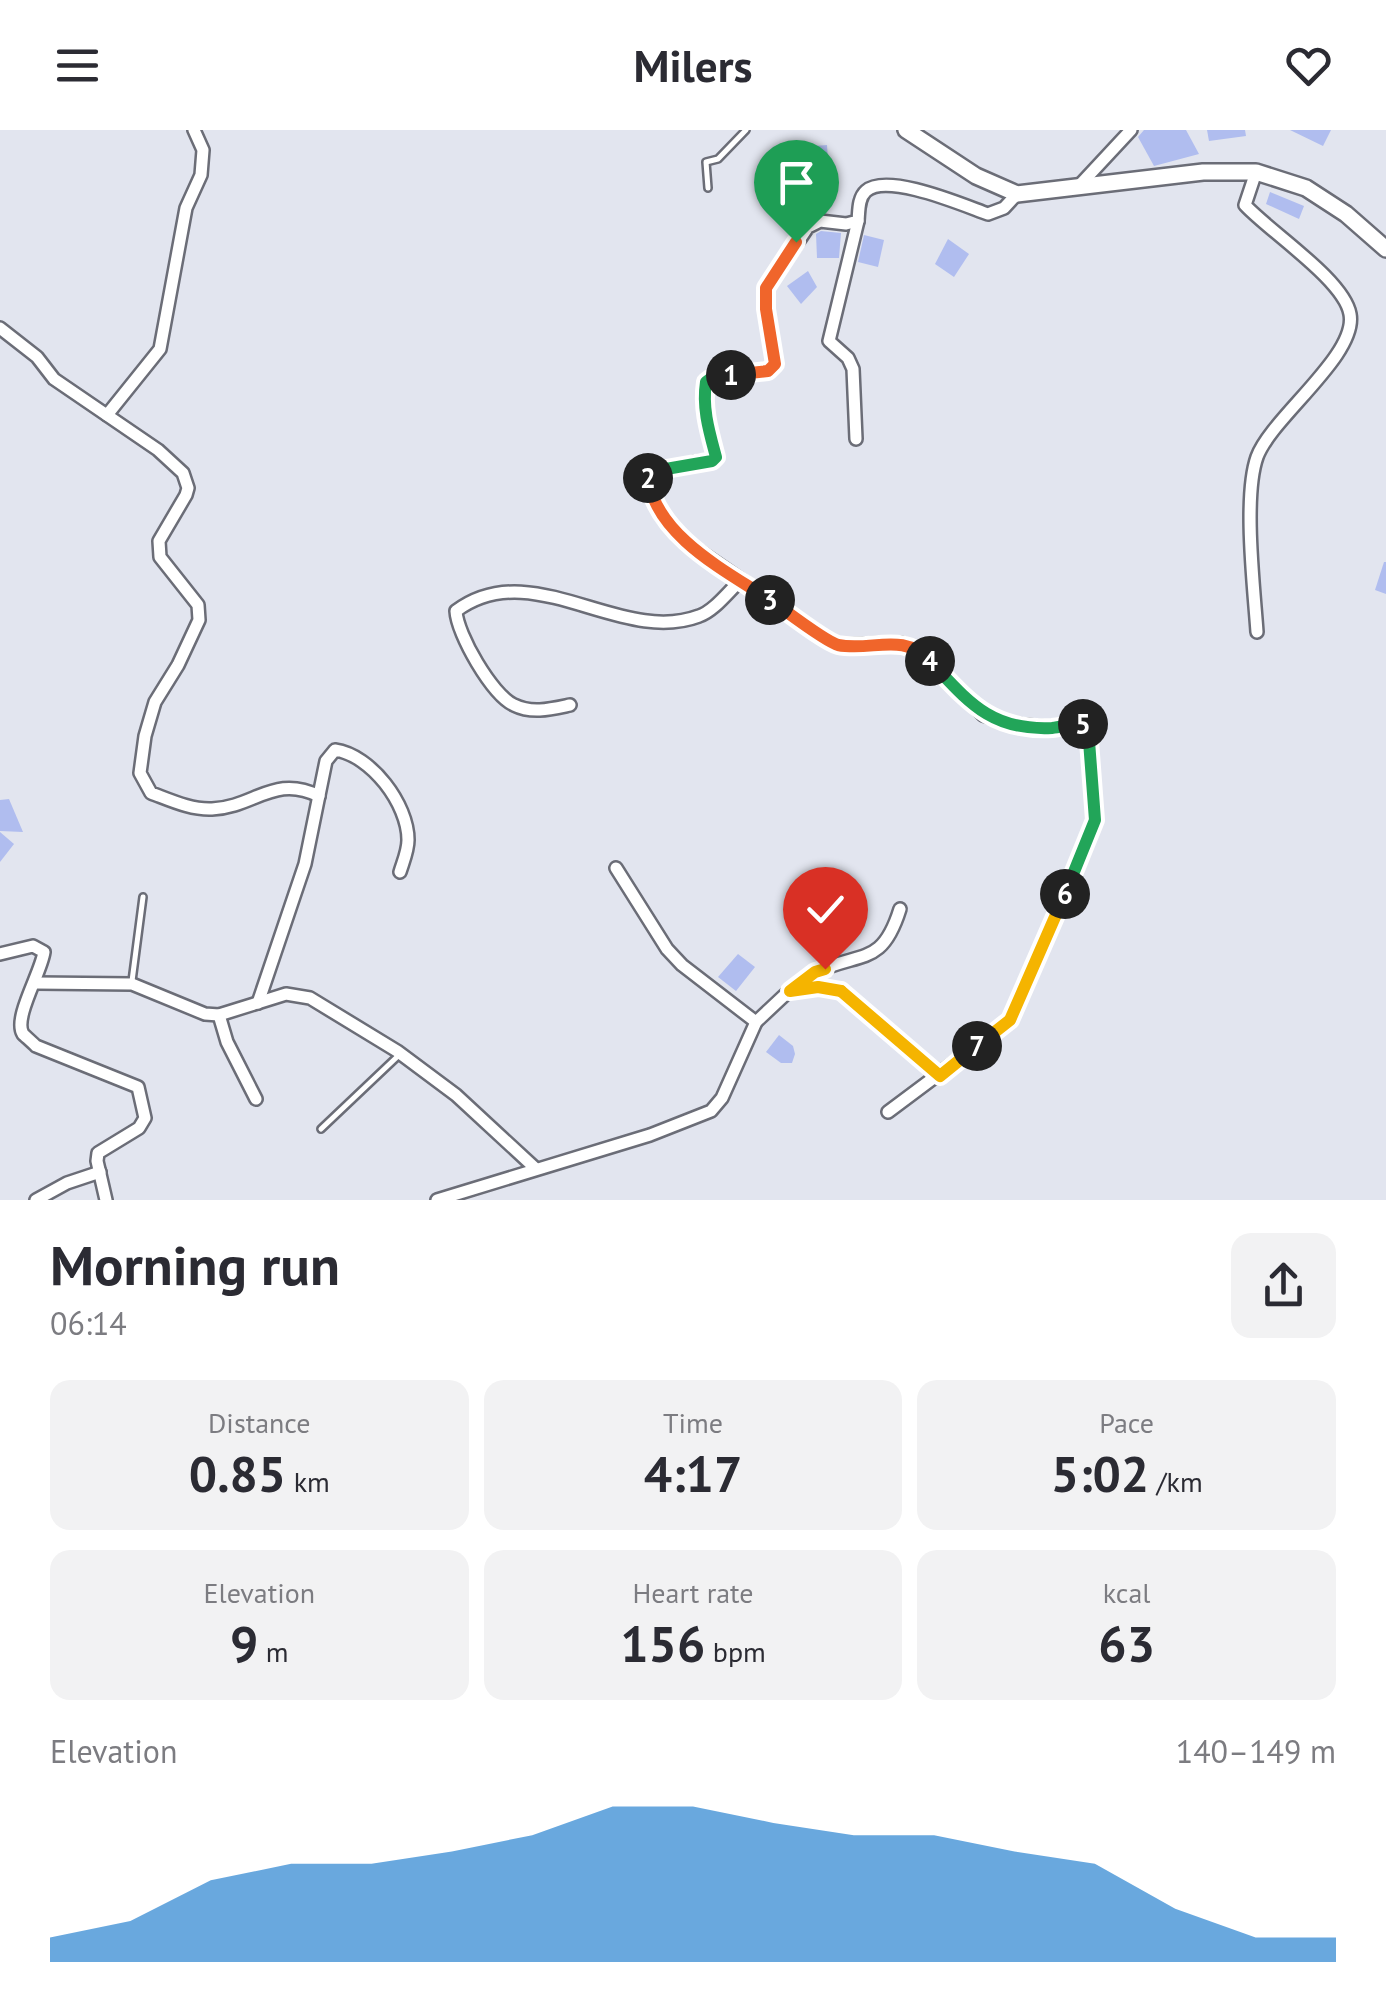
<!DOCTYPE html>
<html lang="en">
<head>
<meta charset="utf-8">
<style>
	:root { --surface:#fff; --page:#f2f2f3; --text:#2b2b33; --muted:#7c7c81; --accent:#2a84d1 }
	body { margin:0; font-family:"PT Sans",sans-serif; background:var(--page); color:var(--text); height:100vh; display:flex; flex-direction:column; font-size:38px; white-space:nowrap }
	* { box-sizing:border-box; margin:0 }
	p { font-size:32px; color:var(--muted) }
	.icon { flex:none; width:55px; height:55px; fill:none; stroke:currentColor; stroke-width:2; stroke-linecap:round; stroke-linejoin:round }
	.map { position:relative; height:1070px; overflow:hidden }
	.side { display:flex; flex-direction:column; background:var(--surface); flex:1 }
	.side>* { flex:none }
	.pin { position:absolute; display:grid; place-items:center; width:85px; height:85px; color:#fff; margin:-102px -42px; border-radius:50% 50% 50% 0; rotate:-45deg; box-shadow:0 0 10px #0007 }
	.pin .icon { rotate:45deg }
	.km { position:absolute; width:50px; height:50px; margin:-25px; border-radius:50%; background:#222; color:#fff; font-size:28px; line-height:50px; text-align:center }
	.round { display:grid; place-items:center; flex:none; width:105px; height:105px; border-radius:20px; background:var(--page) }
	.summary { display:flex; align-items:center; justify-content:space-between; height:170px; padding:0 50px }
	h1 { font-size:55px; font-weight:600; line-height:75px }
	.stats { display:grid; grid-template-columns:repeat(3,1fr); gap:15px; height:170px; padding:10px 50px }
	.stats div { display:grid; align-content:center; border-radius:20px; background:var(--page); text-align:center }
	.stats b { font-size:50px; font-weight:600 }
	.stats small { font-size:28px; font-weight:400 }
	.stats p { font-size:28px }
	.chart { height:280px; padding:20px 50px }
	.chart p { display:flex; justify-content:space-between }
	.chart svg { width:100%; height:180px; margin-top:10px; fill:var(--accent); opacity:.7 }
	header { display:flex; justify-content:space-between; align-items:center; height:130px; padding:0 50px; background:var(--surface); font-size:45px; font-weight:600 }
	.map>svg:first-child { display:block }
</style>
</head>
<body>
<header><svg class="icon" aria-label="menu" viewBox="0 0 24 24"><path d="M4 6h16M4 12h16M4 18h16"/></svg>Milers<svg class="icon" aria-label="heart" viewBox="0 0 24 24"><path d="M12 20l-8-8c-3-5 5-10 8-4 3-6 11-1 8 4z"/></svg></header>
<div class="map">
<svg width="1386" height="1070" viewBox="0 0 1386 1070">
	<rect width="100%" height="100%" fill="#e2e5ef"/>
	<g fill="#b0bdef">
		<polygon points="1144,0 1186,0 1199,24 1154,36 1138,7"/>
		<polygon points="1207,0 1245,0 1246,6 1209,11"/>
		<polygon points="1290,0 1331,0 1323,16"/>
		<polygon points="827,15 829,44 793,46 787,18"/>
		<polygon points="1270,62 1304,76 1299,89 1266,74"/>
		<polygon points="821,101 841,103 839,128 817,128 816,104"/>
		<polygon points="864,105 884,110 878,137 858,132"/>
		<polygon points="948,109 969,124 954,147 935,134"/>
		<polygon points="808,141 817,157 801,174 787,156"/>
		<polygon points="1384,432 1386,432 1386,464 1375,460"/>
		<polygon points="9,669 23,702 0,701 0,670"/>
		<polygon points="0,702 14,714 0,732"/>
		<polygon points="738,824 755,837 736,861 718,847"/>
		<polygon points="779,905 793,916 795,924 792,933 781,933 766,922"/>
	</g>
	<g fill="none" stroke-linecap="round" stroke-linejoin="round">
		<defs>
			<g id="service">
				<polyline points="708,58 706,32 718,29 746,0"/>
				<polyline points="132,851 143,767"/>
				<polyline points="321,999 398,926"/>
			</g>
			<g id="minor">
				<path d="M 1256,42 L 1245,75 C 1270,102 1344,150 1350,184 C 1358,225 1271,288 1257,327 C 1243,367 1254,458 1257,502"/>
				<polyline points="1078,57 1131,0"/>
				<path d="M 0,198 L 37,227 L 54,249 L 158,320 L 183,343 L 188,358 L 186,365 L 159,411 L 160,427 L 198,475 L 199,490 L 178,535 L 155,572 L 145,606 L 140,643 L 151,663 C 170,670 191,680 212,679 C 255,677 274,644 319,666"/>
				<polyline points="107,285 160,219 186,78 201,45 203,20 194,0"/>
				<polyline points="856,309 853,239 848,228 829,211 858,91"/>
				<path d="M 570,575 C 551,579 532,584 514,575 C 492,565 457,504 456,481 C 532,424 620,516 699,486 C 714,481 728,462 740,451"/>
				<polyline points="616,738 667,819 682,835 756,892"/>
				<path d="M 0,824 L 33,816 L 44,822 C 41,843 13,888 23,904 C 24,905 34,914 36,916 L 138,957 L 145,988 L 139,998 L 98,1023 L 97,1031 L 106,1070"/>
				<polyline points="36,853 132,854 205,884 219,885 286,864 310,868 397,921 456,965 535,1038"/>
				<path d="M 789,861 C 798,854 806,846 816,842 C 861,821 882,837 900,779"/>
				<path d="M 258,873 L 305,734 L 326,631 L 335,620 C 371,625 408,674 408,710 C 408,721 403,732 400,742"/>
				<polyline points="219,885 227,912 256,969"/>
				<path d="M 888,982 L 1011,890 L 1095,690 L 1088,599 L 1083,594 L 1070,593 L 1054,598 L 1014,594 L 983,585 L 920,521 L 901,513 L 836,515 L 692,416 L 663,388 L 648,349 L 652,344 L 696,332 L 713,331 L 716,327 C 709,301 702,278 705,252 L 713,246 L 768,241 L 775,234 L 766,179 L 767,158 L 808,97 L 820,91 L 846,94 L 858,91 C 859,81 858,68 866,61 C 887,42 965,76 988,84 L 1004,78 L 1017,64"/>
				<polyline points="36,1070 67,1053 100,1042"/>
				<polyline points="437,1070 650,1005 711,981 722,968 756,892 789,861 817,857 840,861 940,946"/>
			</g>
			<polyline id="secondary" points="906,0 976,46 1017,64 1203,42 1256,42 1306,58 1346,84 1386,119"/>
		</defs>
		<use href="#service" stroke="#6b6d77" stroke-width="10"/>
		<use href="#minor" stroke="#6b6d77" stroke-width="16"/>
		<use href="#secondary" stroke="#6b6d77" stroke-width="20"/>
		<use href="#service" stroke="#fff" stroke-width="5"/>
		<use href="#minor" stroke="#fff" stroke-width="11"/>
		<use href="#secondary" stroke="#fff" stroke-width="15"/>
	</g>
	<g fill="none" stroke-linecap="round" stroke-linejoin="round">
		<defs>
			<polyline id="split-1" points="731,245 768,241 775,234 766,179 766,158 796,112"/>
			<path id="split-2" d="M 648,348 L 666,339 L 712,331 L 716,327 C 709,301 702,278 706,252 L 714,246 L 731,245"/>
			<path id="split-3" d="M 648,348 C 656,406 726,441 770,470"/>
			<path id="split-4" d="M 770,470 C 785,480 824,511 838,515 C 872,522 902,501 930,531"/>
			<path id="split-5" d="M 930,531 C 968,571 990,601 1052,598 C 1063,597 1071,593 1083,594"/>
			<polyline id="split-6" points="1065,764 1095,690 1088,598 1083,594"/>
			<polyline id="split-7" points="977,916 1010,890 1065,764"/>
			<polyline id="split-8" points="841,861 940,946 977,916"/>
			<polyline id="split-9" points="825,839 815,842 790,861 818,857 841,861"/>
		</defs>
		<use href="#split-1" stroke="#fff" stroke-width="20"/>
		<use href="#split-2" stroke="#fff" stroke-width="20"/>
		<use href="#split-3" stroke="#fff" stroke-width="20"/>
		<use href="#split-4" stroke="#fff" stroke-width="20"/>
		<use href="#split-5" stroke="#fff" stroke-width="20"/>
		<use href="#split-6" stroke="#fff" stroke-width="20"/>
		<use href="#split-7" stroke="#fff" stroke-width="20"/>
		<use href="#split-8" stroke="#fff" stroke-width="20"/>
		<use href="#split-9" stroke="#fff" stroke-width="20"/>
		<use href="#split-1" stroke="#f0652b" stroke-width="12"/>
		<use href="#split-2" stroke="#22a559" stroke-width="12"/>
		<use href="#split-3" stroke="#f0652b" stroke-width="12"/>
		<use href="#split-4" stroke="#f0652b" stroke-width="12"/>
		<use href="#split-5" stroke="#22a559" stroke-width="12"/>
		<use href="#split-6" stroke="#22a559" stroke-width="12"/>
		<use href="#split-7" stroke="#f5b400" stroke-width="12"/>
		<use href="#split-8" stroke="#f5b400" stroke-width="12"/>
		<use href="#split-9" stroke="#f5b400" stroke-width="12"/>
	</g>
</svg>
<div class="pin" style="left:796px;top:112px;background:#1e9e55"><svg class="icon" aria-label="arrive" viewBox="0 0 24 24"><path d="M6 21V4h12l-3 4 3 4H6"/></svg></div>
<div class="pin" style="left:825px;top:839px;background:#d93025"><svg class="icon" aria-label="check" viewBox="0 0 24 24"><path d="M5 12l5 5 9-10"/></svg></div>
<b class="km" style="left:731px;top:245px">1</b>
<b class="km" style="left:648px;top:348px">2</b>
<b class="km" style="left:770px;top:470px">3</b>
<b class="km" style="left:930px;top:531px">4</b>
<b class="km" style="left:1083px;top:594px">5</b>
<b class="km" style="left:1065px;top:764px">6</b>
<b class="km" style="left:977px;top:916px">7</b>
</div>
<section class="side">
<div class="summary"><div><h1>Morning run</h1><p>06:14</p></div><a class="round"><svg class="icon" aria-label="share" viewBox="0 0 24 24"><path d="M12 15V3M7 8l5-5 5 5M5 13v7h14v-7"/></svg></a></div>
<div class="stats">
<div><p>Distance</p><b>0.85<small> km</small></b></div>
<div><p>Time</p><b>4:17</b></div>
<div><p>Pace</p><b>5:02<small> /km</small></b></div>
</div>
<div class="stats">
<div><p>Elevation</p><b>9<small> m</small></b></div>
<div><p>Heart rate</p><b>156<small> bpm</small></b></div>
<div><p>kcal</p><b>63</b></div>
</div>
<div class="chart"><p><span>Elevation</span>140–149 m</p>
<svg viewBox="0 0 160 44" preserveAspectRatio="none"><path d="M0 44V38L10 34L20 24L30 20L40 20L50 17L60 13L70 6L80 6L90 10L100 13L110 13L120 17L130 20L140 31L150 38L160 38V44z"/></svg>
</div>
</section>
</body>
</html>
